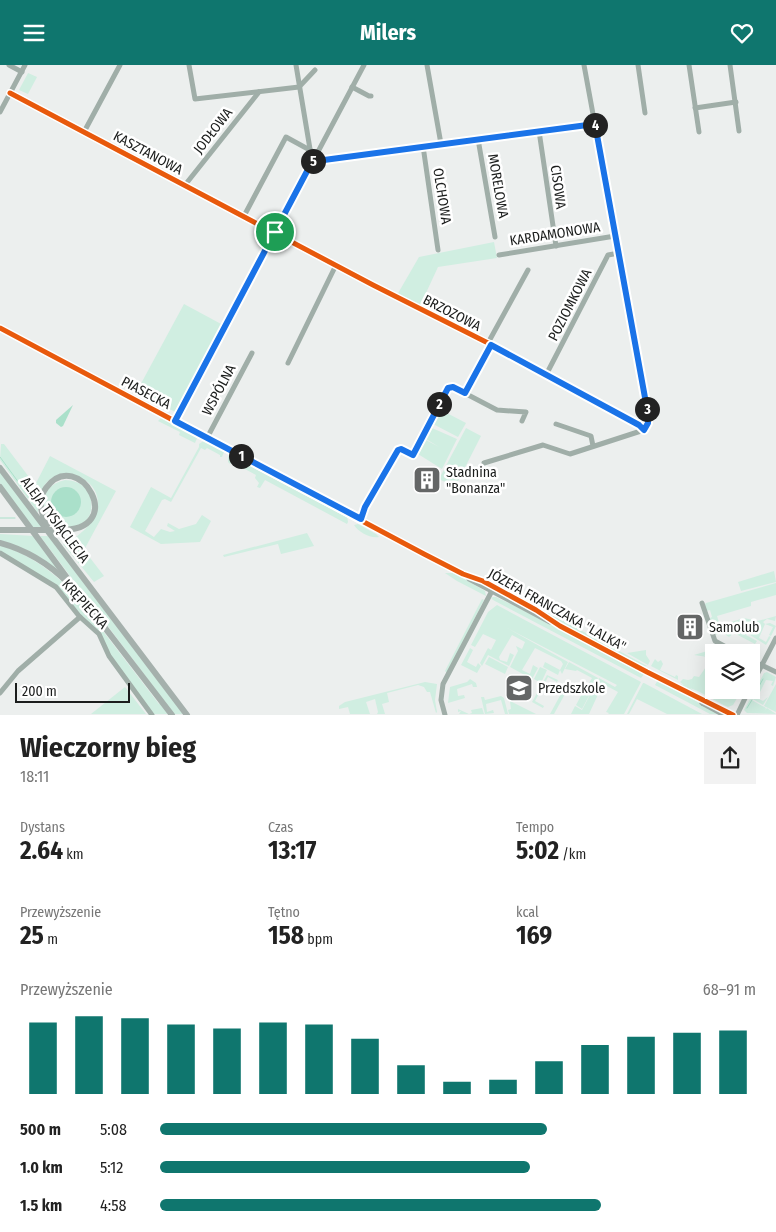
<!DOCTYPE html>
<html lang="pl">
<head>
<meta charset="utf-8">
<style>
	:root { --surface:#fff; --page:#f2f2f2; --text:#222; --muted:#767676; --accent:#0f766e }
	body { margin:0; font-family:"Fira Sans Condensed",sans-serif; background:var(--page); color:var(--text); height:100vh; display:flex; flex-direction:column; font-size:19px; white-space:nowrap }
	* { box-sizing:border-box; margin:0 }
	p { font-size:16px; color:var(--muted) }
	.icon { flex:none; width:28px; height:28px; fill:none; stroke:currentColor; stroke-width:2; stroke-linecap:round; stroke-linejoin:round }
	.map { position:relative; height:650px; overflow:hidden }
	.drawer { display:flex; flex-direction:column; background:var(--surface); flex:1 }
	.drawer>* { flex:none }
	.fabs { position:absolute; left:705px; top:579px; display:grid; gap:10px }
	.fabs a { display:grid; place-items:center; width:55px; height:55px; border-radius:0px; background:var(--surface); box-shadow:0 5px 20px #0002; font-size:25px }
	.scale { position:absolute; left:15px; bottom:12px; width:115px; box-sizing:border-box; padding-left:5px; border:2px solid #1b1d1c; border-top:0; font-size:14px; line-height:18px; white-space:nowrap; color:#1b1d1c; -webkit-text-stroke:4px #fff; paint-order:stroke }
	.pin { position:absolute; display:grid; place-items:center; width:42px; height:42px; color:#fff; margin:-21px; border:2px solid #fff; border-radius:50%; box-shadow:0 1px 5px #0007 }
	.km { position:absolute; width:25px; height:25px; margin:-12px; border-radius:50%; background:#222; color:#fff; font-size:14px; line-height:25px; text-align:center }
	.round { display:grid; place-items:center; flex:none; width:52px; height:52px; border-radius:0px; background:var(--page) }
	.summary { display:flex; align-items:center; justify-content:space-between; height:85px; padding:0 20px }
	h1 { font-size:28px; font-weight:700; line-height:38px }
	.metrics { display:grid; grid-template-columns:repeat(3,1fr); gap:8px; height:85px; padding:5px 20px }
	.metrics div { display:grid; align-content:center }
	.metrics b { font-size:25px; font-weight:700 }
	.metrics small { font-size:14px; font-weight:400 }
	.metrics p { font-size:14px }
	.chart { height:140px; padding:10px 20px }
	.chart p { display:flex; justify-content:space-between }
	.chart svg { width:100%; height:90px; margin-top:5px; stroke:var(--accent); stroke-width:6 }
	ul { padding:0 20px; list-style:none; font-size:16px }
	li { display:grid; grid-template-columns:80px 60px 1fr; align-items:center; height:38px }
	li i { height:12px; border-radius:6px; background:var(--accent) }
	header { display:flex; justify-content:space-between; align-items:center; height:65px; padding:0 20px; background:var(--accent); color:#fff; font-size:22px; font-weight:700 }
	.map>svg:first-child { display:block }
</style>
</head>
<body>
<header><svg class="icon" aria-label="menu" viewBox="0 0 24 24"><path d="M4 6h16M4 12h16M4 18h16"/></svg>Milers<svg class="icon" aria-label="heart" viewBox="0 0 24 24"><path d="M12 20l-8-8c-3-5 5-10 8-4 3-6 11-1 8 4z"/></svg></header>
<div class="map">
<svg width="776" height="650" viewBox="0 0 776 650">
	<rect width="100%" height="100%" fill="#ecefee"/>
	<g fill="#d0eee1">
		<polygon points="28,8 37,12 28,29 19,25"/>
		<polygon points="494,177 497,193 438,202 419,243 397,230 419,192"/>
		<polygon points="184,239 223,260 175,347 137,326"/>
		<polygon points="441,345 466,358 458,372 433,359"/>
		<polygon points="162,352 195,369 197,373 195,378 179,370 180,367 158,356"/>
		<polygon points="432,363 457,374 442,404 418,389 426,375 439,382 426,374"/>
		<polygon points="466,363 481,371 455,422 439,414"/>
		<polygon points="205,375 220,382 224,387 222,392 220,392 220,390 207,383 205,385 201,383 171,437 165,434 162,435 145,466 154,472 161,464 170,467 175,466 167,461 168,458 179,464 196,459 202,450 211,456 200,477 161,479 130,462 151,422 171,433 199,382 199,379"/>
		<path d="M 1,379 L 4,379 L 35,420 L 50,391 L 116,426 L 84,485 L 104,511 L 94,517 L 63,479 L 67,478 L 61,471 L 76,472 C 82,467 88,462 92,456 C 121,411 35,382 38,448 L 0,395 Z"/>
		<polygon points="232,389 347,450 348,457 347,459 265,415 260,423 257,422 259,418 255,413 256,410 232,397 230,399 228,397 228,392"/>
		<polygon points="0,406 42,462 32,462 0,418"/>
		<path d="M 65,415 C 72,415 82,418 86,424 C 94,434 94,453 81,459 C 74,463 61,462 53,463 C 41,445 38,421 65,415 Z"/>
		<path d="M 358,459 L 376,469 L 379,472 C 371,474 358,467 354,460 Z"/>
		<polygon points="307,468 314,481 281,489 278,479 224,492 223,490"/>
		<polygon points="0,469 34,471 60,507 29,486 0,475"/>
		<polygon points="40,471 48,471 183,649 174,649"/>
		<path d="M 0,480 C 31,490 54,507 76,531 L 159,639 L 161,638 L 169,649 L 153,649 L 108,588 L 101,571 L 82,552 L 57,522 L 0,486 Z"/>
		<polygon points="774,506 776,517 741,526 738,517"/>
		<polygon points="445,508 454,508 485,526 486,531 457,516"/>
		<polygon points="776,518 776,530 751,537 751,541 717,551 721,564 729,561 728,558 744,553 758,556 776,551 775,556 767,554 763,557 765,559 770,558 776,561 771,571 769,570 773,562 765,559 759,573 766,577 769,571 771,572 766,580 747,568 746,570 757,576 755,579 734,568 729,572 723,568 720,570 718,569 714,570 710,553 712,552 710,545 706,546 704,540 706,538"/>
		<polygon points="497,520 647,601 643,602 557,556 496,521"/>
		<polygon points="493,532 496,532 558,562 645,608 641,613 493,535 491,533"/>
		<polygon points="482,534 484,535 447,608 445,606"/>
		<polygon points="497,540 641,617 624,649 608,649 609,648 606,647 618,627 605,620 601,623 589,649 571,649 575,641 582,645 599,613 615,622 617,620 507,563 568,597 562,609 560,605 558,610 543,602 545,597 560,605 563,599 561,596 535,583 522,605 530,609 533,600 538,603 532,614 510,602 518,586 516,581 522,584 525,577 512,570 499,592 500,595 507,597 510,588 514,590 509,601 488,590 482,601 480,598 488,583 491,585 496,575 483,569 475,582 471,580 488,547"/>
		<polygon points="715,577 735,587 717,587 715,586 714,588 709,587 708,590 704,590 707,592 694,590 717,583"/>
		<polygon points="470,583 473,585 467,597 476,602 478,598 481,601 477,608 461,600"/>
		<polygon points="646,585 646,590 650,596 648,600 627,588"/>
		<polygon points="489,592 508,602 505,609 485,599"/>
		<polygon points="655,594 658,597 661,595 663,599 660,605 675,612 676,610 678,611 678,615 651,601"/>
		<polygon points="569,597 598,613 591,627 584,623 582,618 588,620 592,613 577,605 576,606 565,604"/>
		<path d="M 708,599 L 714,601 L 714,625 L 742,625 L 733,640 L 728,642 C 715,636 702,627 690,623 L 701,631 L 680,621 L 680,619 L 684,620 L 680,617 L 683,614 L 688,615 L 692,614 L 694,611 L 699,612 Z"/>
		<polygon points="540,602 547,605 541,618 534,614"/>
		<polygon points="767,607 776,612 773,621 771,620 773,616 766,615 757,633 763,636 768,632 763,640 751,633 764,608"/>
		<polygon points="547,610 558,615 557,617 548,612 535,636 544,641 543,643 532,637"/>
		<polygon points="470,614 476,618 477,622 473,622 472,619 457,624 458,631 464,630 465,633 448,638 450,622 467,617"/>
		<polygon points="658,615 720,649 710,649 655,620"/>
		<polygon points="425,617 437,619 435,635 437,647 436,648 430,627 427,627 424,622 418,620 387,628 389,637 382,639 385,649 377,649 378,647 375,634 366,637 370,649 350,649 348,642 339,644 339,641 345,637"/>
		<polygon points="643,618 644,618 702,649 667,649 637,634 629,649 627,649"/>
		<polygon points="776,619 776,647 764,641"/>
		<polygon points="125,622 146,649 91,649"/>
		<polygon points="584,625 590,629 582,644 576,640"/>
		<polygon points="562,627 565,629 554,649 550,649"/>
		<polygon points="501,631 504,633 508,649 505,649 501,635 486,639 487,647 493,645 494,648 485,649 481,632 484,632 485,635"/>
		<polygon points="750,634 766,643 765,645 767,643 776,649 747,648 744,645"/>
		<polygon points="510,636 536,649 509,649 508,645 511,644"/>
		<polygon points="482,643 484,649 459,649 461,646 458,647 458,644 469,649 472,648 471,645"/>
	</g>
	<g fill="#aae0ca">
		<polygon points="73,340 63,361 61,362 56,358 56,355"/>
		<circle cx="66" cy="437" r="15"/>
	</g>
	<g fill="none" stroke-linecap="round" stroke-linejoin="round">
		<g stroke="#aae0ca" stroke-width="1">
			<polyline points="0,392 30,433 36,437"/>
			<polyline points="0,453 15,453"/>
			<polyline points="752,634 763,614"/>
			<polyline points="747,643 752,635"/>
		</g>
		<g stroke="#a0aea8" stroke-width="5">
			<polyline points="9,0 22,7"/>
			<polyline points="189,0 195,34 299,22 315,5"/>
			<polyline points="296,0 310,84"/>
			<polyline points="427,0 441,79"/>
			<polyline points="584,0 648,349 648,358 644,365"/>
			<polyline points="638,0 645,48"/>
			<polyline points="689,0 699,67"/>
			<polyline points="730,0 739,66"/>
			<polyline points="352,22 369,31 371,31"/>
			<polyline points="10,28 373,220 488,278 639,360 644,365"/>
			<polyline points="695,43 736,37"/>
			<polyline points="0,47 25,0"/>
			<polyline points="539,66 556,181"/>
			<polyline points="84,67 120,0"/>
			<polyline points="478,74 495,172"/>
			<polyline points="423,81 438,185"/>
			<polyline points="314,93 324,95 595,59"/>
			<polyline points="185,120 259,27"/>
			<polyline points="244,151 286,72 317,89"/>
			<polyline points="499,190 615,171"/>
			<polyline points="0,263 424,489 463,509 483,516 536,545 560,561 647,607 733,650"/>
			<polyline points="488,278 528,205"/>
			<polyline points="288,298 336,200"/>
			<polyline points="546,310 608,190 619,188"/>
			<polyline points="465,328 491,280"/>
			<polyline points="175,356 364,0"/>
			<polyline points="556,359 591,371 593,381"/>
			<polyline points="207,373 252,288"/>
			<polyline points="484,398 543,380 570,389 644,365"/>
			<polyline points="361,454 365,442 398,385 401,385 413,390 447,323 453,322 497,345 526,347 522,356"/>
			<polyline points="0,488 56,522 79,551 99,569 109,591 152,650"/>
			<polyline points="469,514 550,557"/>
			<polyline points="702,538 715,576 737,588"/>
			<polyline points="751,595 776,607"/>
			<polyline points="751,621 776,573"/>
			<polyline points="0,628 18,606 80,552"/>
			<polyline points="702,638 724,650"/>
			<polyline points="445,650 441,635 443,619 494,522"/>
			<polyline points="737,650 749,625"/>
		</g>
		<g stroke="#a5b0ac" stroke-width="6">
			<polyline points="0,403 187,650"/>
			<polyline points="0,422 82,533 172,650"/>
			<path d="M 47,460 C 41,448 37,435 46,423 C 78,379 132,468 57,465"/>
			<polyline points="0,465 23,465"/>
			<path d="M 0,478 C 26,485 49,499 68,518"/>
		</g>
		<polyline stroke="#a5b0ac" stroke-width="6" points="23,465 57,465"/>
		<defs>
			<g id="cycleway">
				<polyline points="10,28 373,220 488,278 639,360 644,365"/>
				<polyline points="0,263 424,489 463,509 483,516 536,545 560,561 647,607 733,650"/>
			</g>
		</defs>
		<use href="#cycleway" stroke="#fff" stroke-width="8"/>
		<use href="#cycleway" stroke="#e8590c" stroke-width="5"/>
	</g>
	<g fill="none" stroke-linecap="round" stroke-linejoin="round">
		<defs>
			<polygon id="route" points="595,59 648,349 648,358 644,365 639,360 491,280 465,328 453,322 448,323 413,390 401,384 398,385 365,442 361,454 175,356 314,93 324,95"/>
		</defs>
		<use href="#route" stroke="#fff" stroke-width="10"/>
		<use href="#route" stroke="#1a73e8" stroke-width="6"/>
	</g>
	<defs>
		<symbol id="building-square" viewBox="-11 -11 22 22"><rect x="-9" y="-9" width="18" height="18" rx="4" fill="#646666" stroke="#fff"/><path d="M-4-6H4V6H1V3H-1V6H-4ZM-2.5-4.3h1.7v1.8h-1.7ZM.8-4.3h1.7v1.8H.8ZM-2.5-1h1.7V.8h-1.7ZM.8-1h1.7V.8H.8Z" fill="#fff"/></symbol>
		<symbol id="school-square" viewBox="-11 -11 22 22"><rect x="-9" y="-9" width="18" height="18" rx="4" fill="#646666" stroke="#fff"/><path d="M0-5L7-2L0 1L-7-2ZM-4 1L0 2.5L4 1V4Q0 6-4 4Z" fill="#fff"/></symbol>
	</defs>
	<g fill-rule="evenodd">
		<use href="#building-square" x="411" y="399" width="32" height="32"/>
		<use href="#building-square" x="674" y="546" width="32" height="32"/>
		<use href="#school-square" x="503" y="607" width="32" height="32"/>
	</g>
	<g text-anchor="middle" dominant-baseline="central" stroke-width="5" stroke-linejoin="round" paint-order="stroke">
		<g font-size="14" fill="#1b1d1c" stroke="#fff">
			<text transform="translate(213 66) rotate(-52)">JODŁOWA</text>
			<text transform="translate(148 88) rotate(28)">KASZTANOWA</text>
			<text transform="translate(498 121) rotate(80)">MORELOWA</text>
			<text transform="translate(558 122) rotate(82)">CISOWA</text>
			<text transform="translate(442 131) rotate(81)">OLCHOWA</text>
			<text transform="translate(555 169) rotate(-9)">KARDAMONOWA</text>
			<text transform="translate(570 240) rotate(-63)">POZIOMKOWA</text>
			<text transform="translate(452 248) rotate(27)">BRZOZOWA</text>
			<text transform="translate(219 325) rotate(-62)">WSPÓLNA</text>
			<text transform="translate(146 328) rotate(28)">PIASECKA</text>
			<text transform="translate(55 455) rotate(53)">ALEJA TYSIĄCLECIA</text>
			<text transform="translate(85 539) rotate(48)">KRĘPIECKA</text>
			<text transform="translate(557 545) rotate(29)">JÓZEFA FRANCZAKA "LALKA"</text>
		</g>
		<g font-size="14" fill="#1b1d1c" stroke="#fff" text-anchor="start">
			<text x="446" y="407">Stadnina<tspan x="446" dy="16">"Bonanza"</tspan></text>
			<text x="709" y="562">Samolub</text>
			<text x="538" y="623">Przedszkole</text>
		</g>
	</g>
</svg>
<div class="fabs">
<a><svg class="icon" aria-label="layers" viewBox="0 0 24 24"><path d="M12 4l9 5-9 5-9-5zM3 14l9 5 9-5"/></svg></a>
</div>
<div class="scale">200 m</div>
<div class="pin" style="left:275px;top:167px;background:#1e9e55"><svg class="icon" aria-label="arrive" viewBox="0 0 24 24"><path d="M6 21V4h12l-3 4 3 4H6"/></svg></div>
<b class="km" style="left:241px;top:391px">1</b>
<b class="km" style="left:439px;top:339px">2</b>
<b class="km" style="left:647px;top:344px">3</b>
<b class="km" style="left:595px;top:60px">4</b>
<b class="km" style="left:313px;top:96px">5</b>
</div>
<section class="drawer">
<div class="summary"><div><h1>Wieczorny bieg</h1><p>18:11</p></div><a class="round"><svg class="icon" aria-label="share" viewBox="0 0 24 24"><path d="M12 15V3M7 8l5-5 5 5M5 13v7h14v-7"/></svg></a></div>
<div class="metrics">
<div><p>Dystans</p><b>2.64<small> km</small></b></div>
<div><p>Czas</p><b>13:17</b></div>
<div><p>Tempo</p><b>5:02<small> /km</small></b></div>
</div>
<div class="metrics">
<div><p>Przewyższenie</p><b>25<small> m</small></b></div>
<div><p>Tętno</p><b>158<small> bpm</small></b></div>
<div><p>kcal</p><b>169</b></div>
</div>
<div class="chart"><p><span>Przewyższenie</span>68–91 m</p>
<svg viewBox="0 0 160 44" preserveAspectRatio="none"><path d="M5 44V9M15 44V6M25 44V7M35 44V10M45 44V12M55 44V9M65 44V10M75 44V17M85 44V30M95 44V38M105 44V37M115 44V28M125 44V20M135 44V16M145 44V14M155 44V13"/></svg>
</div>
<ul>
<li><b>500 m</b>5:08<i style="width:65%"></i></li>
<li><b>1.0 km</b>5:12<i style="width:62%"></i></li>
<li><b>1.5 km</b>4:58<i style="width:74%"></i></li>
</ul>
</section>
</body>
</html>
